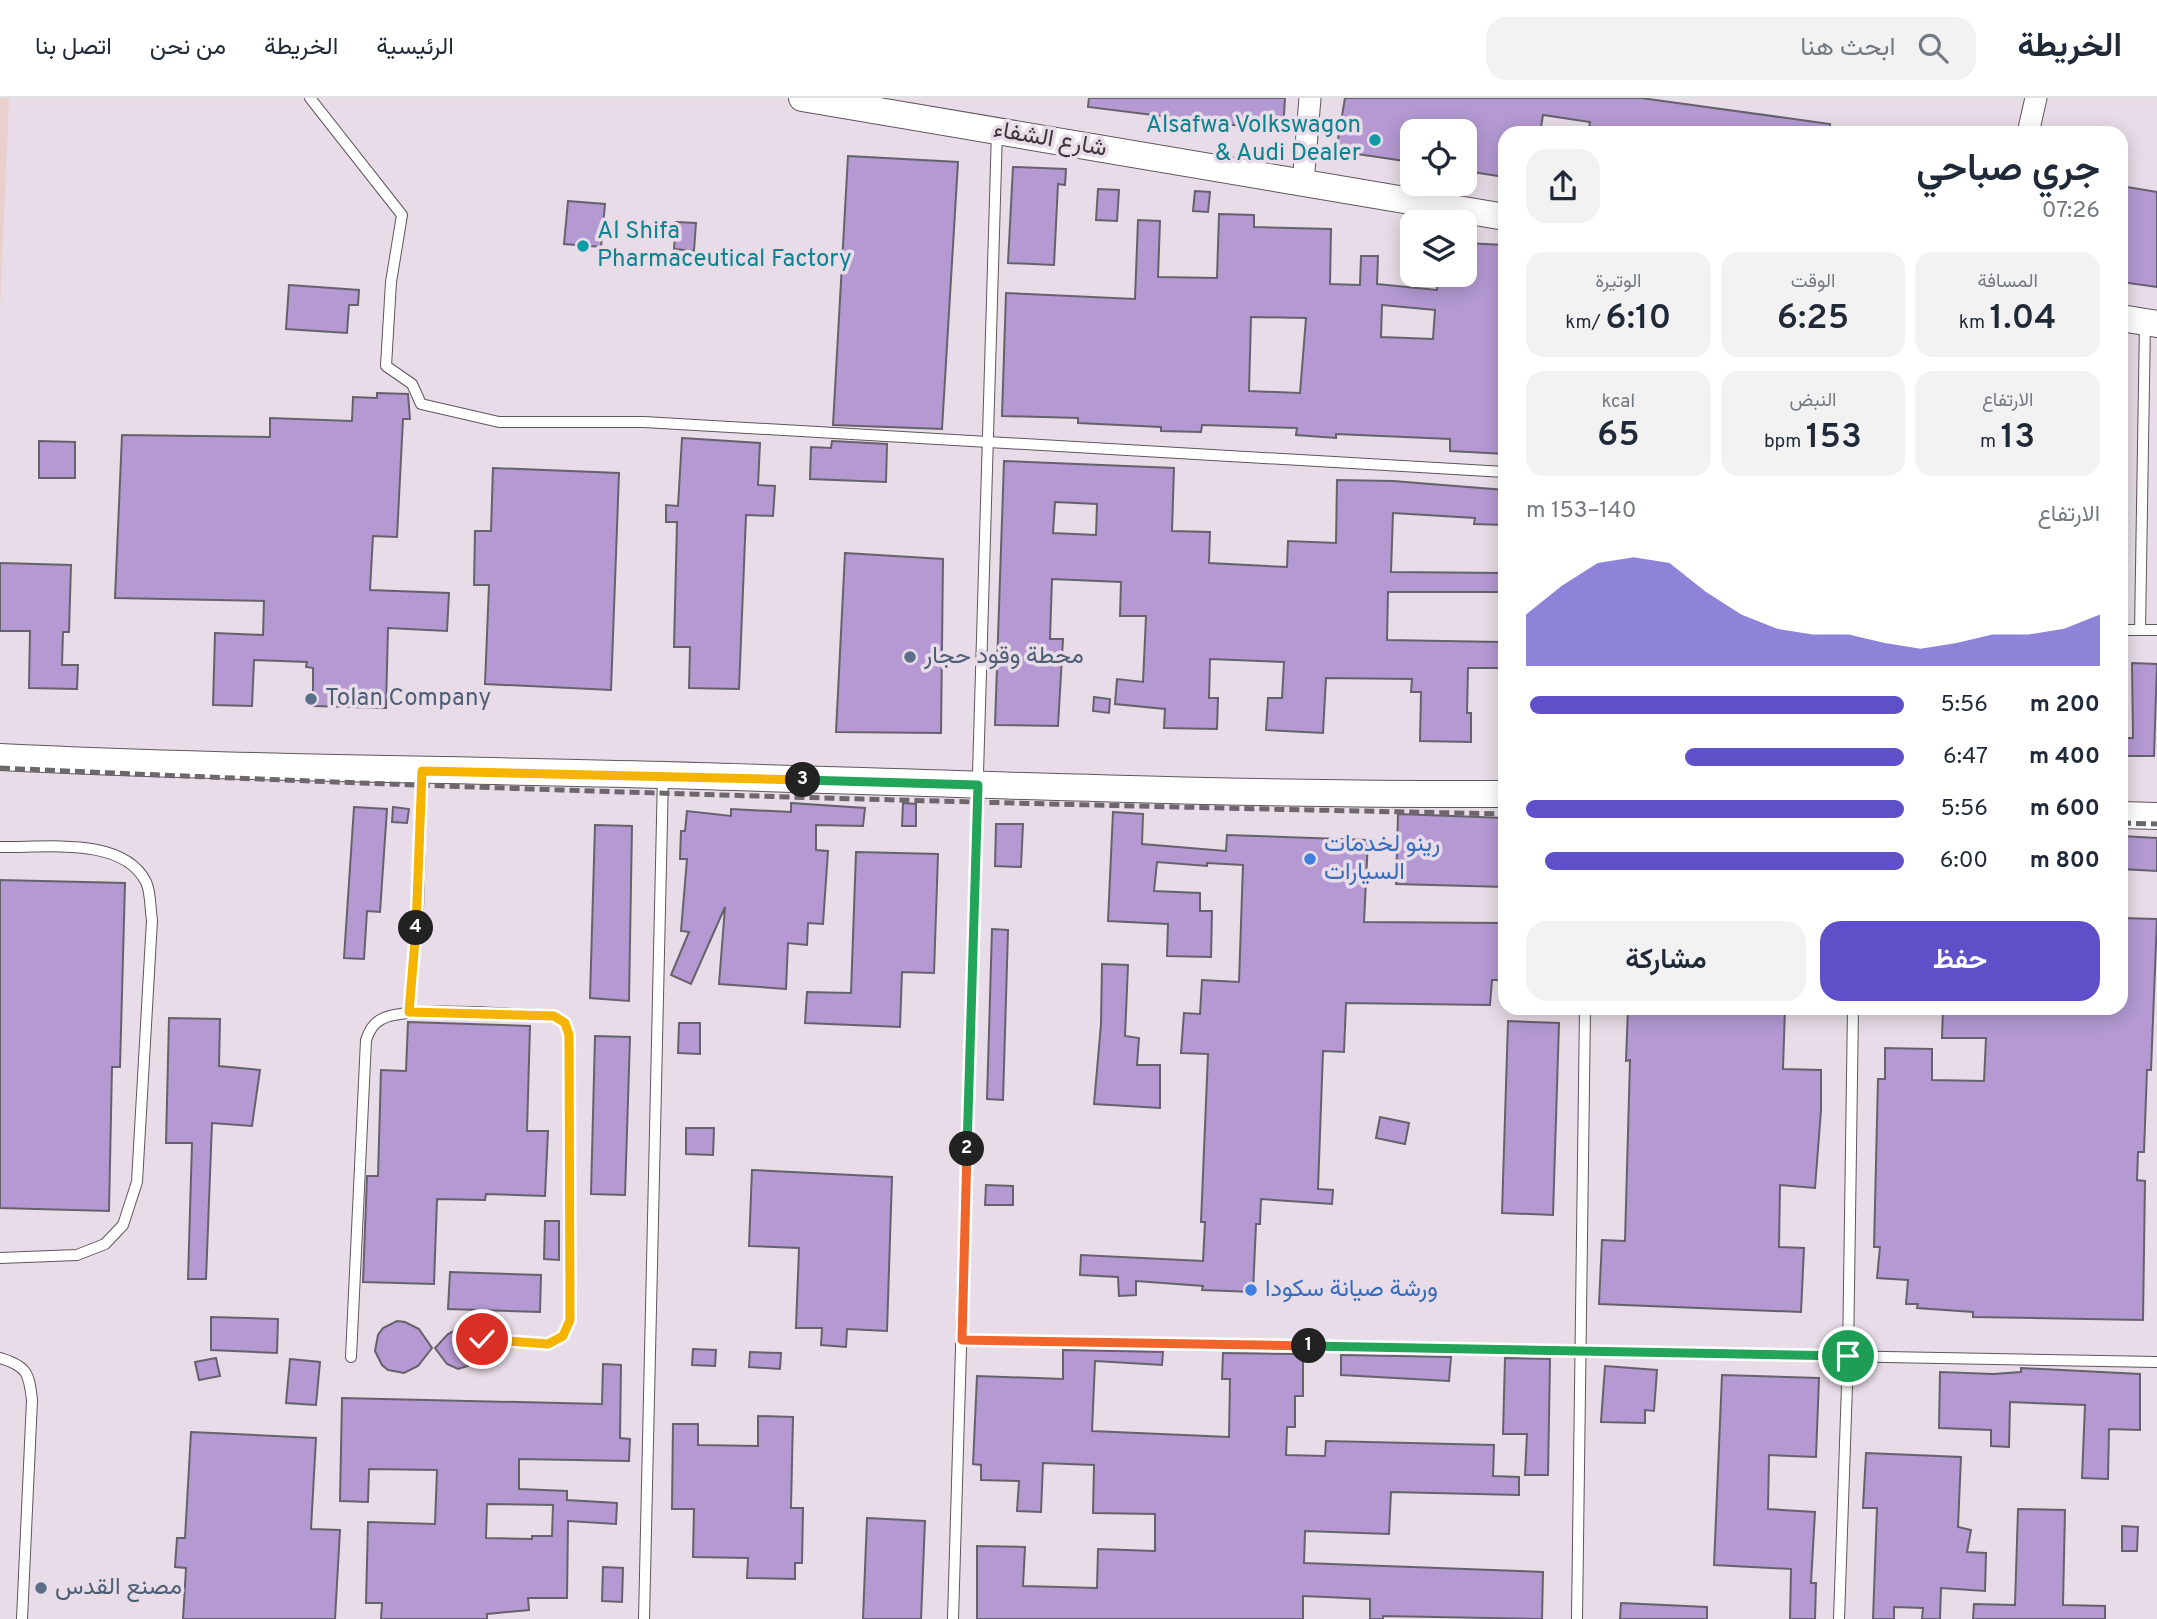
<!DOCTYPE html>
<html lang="ar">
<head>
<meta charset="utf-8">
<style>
	:root { --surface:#fff; --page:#f2f2f3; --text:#1f2937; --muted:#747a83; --line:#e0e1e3; --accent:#5e50c9 }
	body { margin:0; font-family:Overpass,Vazirmatn,sans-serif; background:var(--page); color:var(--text); direction:rtl; height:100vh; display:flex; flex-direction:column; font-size:26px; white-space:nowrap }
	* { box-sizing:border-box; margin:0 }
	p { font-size:23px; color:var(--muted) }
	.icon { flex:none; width:38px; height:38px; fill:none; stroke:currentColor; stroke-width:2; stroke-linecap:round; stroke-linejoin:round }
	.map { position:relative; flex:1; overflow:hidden; direction:ltr }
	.sheet { position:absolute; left:1498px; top:28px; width:630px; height:889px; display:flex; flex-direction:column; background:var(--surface); border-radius:21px; box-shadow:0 4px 18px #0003; direction:rtl }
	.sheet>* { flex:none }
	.controls { position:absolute; left:1400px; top:21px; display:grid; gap:14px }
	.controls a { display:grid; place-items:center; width:77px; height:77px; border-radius:14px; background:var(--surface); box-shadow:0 4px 18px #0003; font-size:35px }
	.pin { position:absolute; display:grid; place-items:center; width:60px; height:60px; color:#fff; margin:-30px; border:4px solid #fff; border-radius:50%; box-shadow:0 2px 7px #0007 }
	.km { position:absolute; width:35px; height:35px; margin:-18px; border-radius:50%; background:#222; color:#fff; font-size:19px; line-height:35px; text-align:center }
	.round { display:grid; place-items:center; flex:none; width:74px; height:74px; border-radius:21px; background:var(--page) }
	.headline { display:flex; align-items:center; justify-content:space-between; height:119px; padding:0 28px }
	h1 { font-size:38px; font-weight:600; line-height:52px }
	.stats { display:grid; grid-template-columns:repeat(3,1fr); gap:10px; height:119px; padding:7px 28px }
	.stats div { display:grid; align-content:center; border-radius:18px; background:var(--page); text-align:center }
	.stats b { font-size:35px; font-weight:600 }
	.stats small { font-size:19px; font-weight:400 }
	.stats p { font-size:19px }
	.chart { height:196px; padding:14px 28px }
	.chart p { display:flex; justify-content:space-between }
	.chart svg { width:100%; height:126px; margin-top:7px; fill:var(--accent); opacity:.7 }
	.cta { display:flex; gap:14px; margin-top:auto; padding:14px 28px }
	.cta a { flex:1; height:80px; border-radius:21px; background:var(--accent); color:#fff; font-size:28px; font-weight:600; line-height:80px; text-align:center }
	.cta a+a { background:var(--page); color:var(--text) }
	ul { padding:0 28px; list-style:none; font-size:23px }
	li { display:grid; grid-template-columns:112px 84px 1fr; align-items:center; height:52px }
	li i { height:18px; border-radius:9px; background:var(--accent) }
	header { display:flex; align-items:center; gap:42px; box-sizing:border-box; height:98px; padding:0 35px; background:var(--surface); border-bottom:2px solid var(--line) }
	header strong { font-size:33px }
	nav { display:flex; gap:38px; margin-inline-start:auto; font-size:24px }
	.search { width:490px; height:63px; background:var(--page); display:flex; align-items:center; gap:18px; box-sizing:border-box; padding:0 24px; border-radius:21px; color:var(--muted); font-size:26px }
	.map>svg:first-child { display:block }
</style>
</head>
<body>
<header>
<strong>الخريطة</strong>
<div class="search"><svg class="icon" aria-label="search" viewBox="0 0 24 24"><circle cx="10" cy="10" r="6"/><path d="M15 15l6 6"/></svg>ابحث هنا</div>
<nav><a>الرئيسية</a><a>الخريطة</a><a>من نحن</a><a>اتصل بنا</a></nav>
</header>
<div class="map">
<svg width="2157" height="1521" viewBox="0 0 2157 1521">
	<rect width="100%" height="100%" fill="#e7dce7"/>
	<polygon fill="#eacfcd" points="0,0 9,0 0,211"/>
	<g fill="#b499d3" stroke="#66626c" stroke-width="2" fill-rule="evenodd">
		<polygon points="1089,0 1285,0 1283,33 1088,9"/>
		<polygon points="1345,0 1641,0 1830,26 1829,35 1588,35 1590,24 1543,17 1540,35 1520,33 1520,35 1505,35 1505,79 1465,73 1465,33 1412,33 1412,64 1336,53"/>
		<polygon points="848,58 958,64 942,331 833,327"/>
		<polygon points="1013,69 1066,71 1065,87 1058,86 1054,167 1008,165"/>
		<polygon points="2121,88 2157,94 2157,189 2121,184"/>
		<polygon points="1098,91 1119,92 1117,123 1096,122"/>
		<polygon points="1195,93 1210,94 1208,114 1193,113"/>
		<polygon points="568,103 605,106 601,149 564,146"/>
		<path d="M 1219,116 L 1254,117 L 1254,129 L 1331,131 L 1330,186 L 1360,187 L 1361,158 L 1378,158 L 1377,186 L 1437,192 L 1438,177 L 1465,177 L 1465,145 L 1505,147 L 1505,356 L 1450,353 L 1450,341 L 1336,336 L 1336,340 L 1296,337 L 1297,330 L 1202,327 L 1201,334 L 1161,333 L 1161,329 L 1078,325 L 1078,320 L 1002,318 L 1006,195 L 1135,201 L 1138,122 L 1160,123 L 1158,179 L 1217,180 ZM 1382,207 L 1435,212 L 1433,241 L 1381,239 ZM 1251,219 L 1306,220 L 1300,295 L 1249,293 Z"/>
		<polygon points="676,124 696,125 694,153 674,151"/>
		<polygon points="289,187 359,192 358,207 349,207 347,235 286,231"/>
		<polygon points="377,295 408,296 410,321 403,321 397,439 373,438 370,492 449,495 447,533 388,530 386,610 313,608 313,570 306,569 307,564 254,562 252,608 213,607 215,535 263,537 264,503 115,500 122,337 270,339 270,320 352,323 353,299 377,300"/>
		<polygon points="682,340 760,345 758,387 775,388 773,418 746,417 739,591 689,590 690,549 674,549 677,424 666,424 666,407 678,408"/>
		<polygon points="39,343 75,344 75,380 39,380"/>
		<polygon points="832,343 887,346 886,384 810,381 811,349 831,350"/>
		<path d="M 1004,363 L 1174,370 L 1172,433 L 1210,434 L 1209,465 L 1287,469 L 1288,443 L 1336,445 L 1337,382 L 1393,383 L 1505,392 L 1505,427 L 1474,426 L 1475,420 L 1393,415 L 1391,474 L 1505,475 L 1505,494 L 1388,494 L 1387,542 L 1500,544 L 1500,570 L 1468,570 L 1467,615 L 1471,615 L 1471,644 L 1420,643 L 1421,594 L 1411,594 L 1412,581 L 1326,580 L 1323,635 L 1266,632 L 1268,600 L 1282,600 L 1284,564 L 1210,561 L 1209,600 L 1218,600 L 1217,631 L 1164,630 L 1165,611 L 1115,606 L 1117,581 L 1143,584 L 1146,518 L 1120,518 L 1121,484 L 1052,481 L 1050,541 L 1063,541 L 1058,628 L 995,627 ZM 1055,404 L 1097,406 L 1096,437 L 1053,435 Z"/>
		<polygon points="493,370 619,375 611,592 485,586 489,487 474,487 475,433 491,433"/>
		<polygon points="845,455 943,461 941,635 836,634"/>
		<polygon points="0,465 71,467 69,534 63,534 62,567 78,567 77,591 29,590 30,533 0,533"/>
		<polygon points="2132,565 2157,566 2154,658 2127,658 2127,640 2133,640"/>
		<polygon points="1094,599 1110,601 1109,615 1093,613"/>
		<polygon points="791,705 865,710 863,728 816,727 816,752 828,753 823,826 808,825 807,847 788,845 786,891 719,886 725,809 691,886 671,877 689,834 681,833 687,761 680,761 681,733 685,733 687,713 731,718 731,711 791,714"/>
		<polygon points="903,705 916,706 916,728 902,728"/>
		<polygon points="354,709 387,711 380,814 367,813 364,861 344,860"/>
		<polygon points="393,709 409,711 407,725 392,724"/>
		<polygon points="1113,714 1143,716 1142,746 1226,753 1227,737 1368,742 1364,824 1505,825 1505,882 1492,882 1490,907 1346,905 1344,954 1323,953 1318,1091 1333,1092 1332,1106 1261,1101 1260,1126 1256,1126 1253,1194 1202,1192 1203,1188 1136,1183 1136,1197 1119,1198 1118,1179 1080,1177 1081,1157 1203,1163 1205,1124 1201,1124 1208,956 1181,955 1184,915 1200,916 1202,882 1239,884 1243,767 1207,765 1207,768 1157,764 1154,793 1200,795 1200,813 1212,813 1211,859 1167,858 1168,826 1108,823"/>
		<polygon points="1398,716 1505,720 1505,789 1396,786"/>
		<polygon points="996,726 1023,726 1021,769 995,768"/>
		<polygon points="595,727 632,728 629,903 590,900"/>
		<polygon points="2121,738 2157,740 2157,773 2121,771"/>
		<polygon points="856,754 938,756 934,875 902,874 900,929 805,925 807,894 851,895"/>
		<polygon points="0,782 125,785 120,969 112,969 109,1113 0,1110"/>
		<polygon points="2121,820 2157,821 2151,972 2147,972 2144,1054 2138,1054 2137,1082 2145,1083 2143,1222 1973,1219 1973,1214 1917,1210 1918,1206 1906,1206 1908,1182 1877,1180 1880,1149 1874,1149 1878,981 1885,981 1885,950 1932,951 1932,982 1984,983 1986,940 1942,940 1943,910 2121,910"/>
		<polygon points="992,831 1008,832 1003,1002 987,1001"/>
		<polygon points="1102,866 1128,867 1125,938 1139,940 1137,967 1160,967 1160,1010 1094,1006 1101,926"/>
		<polygon points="1628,910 1785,910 1783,971 1821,972 1821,1012 1815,1090 1780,1087 1779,1149 1804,1150 1801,1214 1599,1206 1602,1142 1625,1143 1630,962 1626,963"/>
		<polygon points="169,920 220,921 219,968 260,972 252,1028 212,1025 206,1181 188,1181 192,1045 166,1045"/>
		<polygon points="1508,923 1559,925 1553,1117 1502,1115"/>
		<polygon points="408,924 530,928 527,1033 548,1033 545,1098 486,1096 485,1102 437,1101 434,1186 363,1184 367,1078 378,1078 381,972 406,973"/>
		<polygon points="679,925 700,925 700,956 678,955"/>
		<polygon points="595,938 630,939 625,1097 591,1096"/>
		<polygon points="1380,1019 1409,1025 1405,1046 1376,1040"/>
		<polygon points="686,1030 714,1030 713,1057 686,1056"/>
		<polygon points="752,1072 892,1079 887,1233 847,1231 846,1249 821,1247 822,1230 796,1230 799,1150 749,1148"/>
		<polygon points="986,1087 1013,1088 1013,1107 985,1107"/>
		<polygon points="545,1123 559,1123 559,1162 544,1161"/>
		<polygon points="450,1174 541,1177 540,1214 448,1211"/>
		<polygon points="211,1219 278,1221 277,1255 211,1252"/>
		<polygon points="397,1223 405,1224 419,1231 432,1250 418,1268 404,1275 388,1272 382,1267 375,1253 378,1237 383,1230"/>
		<polygon points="460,1230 473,1238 479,1249 478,1256 471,1267 458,1271 447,1266 435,1250 448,1236"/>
		<polygon points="693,1251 716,1252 715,1268 692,1267"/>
		<polygon points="1063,1252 1163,1254 1162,1267 1095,1263 1092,1333 1229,1339 1230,1281 1222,1281 1223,1255 1293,1256 1303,1258 1303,1298 1295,1298 1295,1329 1287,1329 1286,1357 1325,1358 1326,1343 1494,1347 1493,1378 1519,1379 1519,1397 1391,1394 1389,1436 1305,1433 1304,1465 1543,1474 1542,1521 1383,1518 1383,1521 1370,1521 1370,1501 1303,1498 1303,1521 977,1521 977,1448 1025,1449 1023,1488 1097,1490 1098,1451 1155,1453 1155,1416 1093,1415 1094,1367 1043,1365 1041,1414 1017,1413 1019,1383 981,1382 981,1367 973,1366 977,1278 1063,1281"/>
		<polygon points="750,1254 781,1255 780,1271 749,1269"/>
		<polygon points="1341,1257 1451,1259 1449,1283 1341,1277"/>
		<polygon points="216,1260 220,1278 199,1282 195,1264"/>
		<polygon points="1505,1260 1550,1261 1548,1377 1525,1377 1527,1336 1503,1336"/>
		<polygon points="290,1261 320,1264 316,1307 286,1305"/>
		<path d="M 603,1266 L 621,1267 L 620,1340 L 630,1341 L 629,1363 L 519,1361 L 519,1391 L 567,1393 L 567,1402 L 617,1405 L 616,1426 L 568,1423 L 567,1500 L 528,1500 L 529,1512 L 487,1516 L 487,1521 L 381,1521 L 382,1505 L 366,1505 L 368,1424 L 435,1426 L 437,1372 L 369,1371 L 368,1404 L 340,1403 L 342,1300 L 602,1306 ZM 487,1406 L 553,1407 L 552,1438 L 532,1438 L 532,1441 L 486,1440 Z"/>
		<polygon points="1605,1268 1657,1272 1654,1313 1645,1312 1645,1325 1601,1324"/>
		<polygon points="2021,1270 2140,1276 2140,1332 2109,1331 2108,1381 2082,1380 2085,1307 2010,1304 2009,1349 1991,1348 1991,1332 1939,1330 1940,1274 1993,1276 2021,1274"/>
		<polygon points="1722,1277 1819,1280 1816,1359 1769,1357 1768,1411 1815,1414 1811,1485 1816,1485 1815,1521 1790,1521 1791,1471 1714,1467"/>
		<polygon points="758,1318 793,1319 791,1410 803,1410 802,1465 795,1465 795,1481 747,1480 748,1460 693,1459 694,1411 672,1411 673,1326 698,1326 698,1347 758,1348"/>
		<polygon points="191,1334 316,1340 311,1431 340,1432 335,1521 183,1521 186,1470 175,1469 177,1440 185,1440"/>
		<polygon points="1866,1355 1961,1359 1958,1429 1971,1432 1967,1454 1986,1455 1985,1493 1941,1490 1940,1521 1922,1521 1923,1510 1894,1509 1894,1521 1873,1521 1877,1410 1863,1410"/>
		<polygon points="2018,1411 2065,1412 2063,1507 2105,1508 2105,1521 1973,1521 1974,1506 2015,1507"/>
		<polygon points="867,1420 925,1423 921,1521 863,1521"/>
		<polygon points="2122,1428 2138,1429 2137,1453 2122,1453"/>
		<polygon points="603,1469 623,1470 622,1504 602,1503"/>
		<polygon points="1621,1505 1707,1509 1707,1521 1620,1521"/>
	</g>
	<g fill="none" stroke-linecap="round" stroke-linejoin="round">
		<defs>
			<g id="service">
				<polyline points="310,0 402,117 391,184 386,268 412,286 421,306 499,324 644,324 1505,374"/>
				<polyline points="2121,532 2157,532"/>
				<polyline points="2140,532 2145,224"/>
				<path d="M 0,749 C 44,750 123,738 146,784 C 151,794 150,811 152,822 L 137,1084 L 123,1127 L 105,1146 L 77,1157 L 0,1160"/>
				<polyline points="409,914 418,811 422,673"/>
				<polyline points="962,1242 2157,1264"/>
				<path d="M 351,1259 L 366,942 C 369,933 373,925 382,921 C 408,907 519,917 554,918 L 565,925 L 569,937 L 570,1222 L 563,1238 L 548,1246 L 482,1241"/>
				<path d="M 0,1260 C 27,1268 29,1275 32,1302 L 22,1521"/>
				<polyline points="644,1521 663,677"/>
				<polyline points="953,1521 997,33"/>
				<polyline points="1577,1521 1585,910"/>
				<polyline points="1839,1521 1848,1258 1853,910"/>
			</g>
			<g id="minor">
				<polyline points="2028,35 2036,0"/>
				<polyline points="1303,85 1310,0"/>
			</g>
			<g id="tertiary">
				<polyline points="802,0 1505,119"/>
				<polyline points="2121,220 2157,226"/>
				<path d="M 0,659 C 222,670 444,671 665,677 C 945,685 1225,697 1505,696"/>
				<polyline points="2121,717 2157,718"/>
			</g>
		</defs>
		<use href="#service" stroke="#5f565e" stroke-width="12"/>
		<use href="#minor" stroke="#5f565e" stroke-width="23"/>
		<use href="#tertiary" stroke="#5f565e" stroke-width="28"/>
		<use href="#service" stroke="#fff" stroke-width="10"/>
		<use href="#minor" stroke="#fff" stroke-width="21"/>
		<use href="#tertiary" stroke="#fff" stroke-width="26"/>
		<g stroke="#6d676d" stroke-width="5" stroke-dasharray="10 5" stroke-linecap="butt">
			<path d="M 0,670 C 501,693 1003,706 1505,716"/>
			<polyline points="2121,725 2157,726"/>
		</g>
	</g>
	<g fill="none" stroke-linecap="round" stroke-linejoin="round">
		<defs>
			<polyline id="split-1" points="1309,1248 1848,1258"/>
			<polyline id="split-2" points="967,1051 962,1242 1309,1248"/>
			<polyline id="split-3" points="803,682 978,687 967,1051"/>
			<polyline id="split-4" points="416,830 422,673 803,682"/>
			<polyline id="split-5" points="416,830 409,914 554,918 565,925 569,937 570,1222 563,1238 548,1246 482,1241"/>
		</defs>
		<use href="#split-1" stroke="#fff" stroke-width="14"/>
		<use href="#split-2" stroke="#fff" stroke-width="14"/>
		<use href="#split-3" stroke="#fff" stroke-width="14"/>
		<use href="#split-4" stroke="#fff" stroke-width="14"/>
		<use href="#split-5" stroke="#fff" stroke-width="14"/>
		<use href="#split-1" stroke="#22a559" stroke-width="9"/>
		<use href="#split-2" stroke="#f0652b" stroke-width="9"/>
		<use href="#split-3" stroke="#22a559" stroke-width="9"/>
		<use href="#split-4" stroke="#f5b400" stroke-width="9"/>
		<use href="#split-5" stroke="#f5b400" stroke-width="9"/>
	</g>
	<g fill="#0f9aa8" stroke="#e7dce7" stroke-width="2.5">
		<circle cx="1375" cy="42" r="7"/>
		<circle cx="583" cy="148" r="7"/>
	</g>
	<g fill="#5c6f8a" stroke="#e7dce7" stroke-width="2.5">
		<circle cx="910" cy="559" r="7"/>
		<circle cx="311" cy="601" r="7"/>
		<circle cx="41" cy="1490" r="7"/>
	</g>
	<g fill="#3f7fe0" stroke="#e7dce7" stroke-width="2.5">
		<circle cx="1310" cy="761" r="7"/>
		<circle cx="1251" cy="1192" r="7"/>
	</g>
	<g text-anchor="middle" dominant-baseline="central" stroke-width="7" stroke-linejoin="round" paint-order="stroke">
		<g font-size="24" fill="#0d838f" stroke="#e7dce7" text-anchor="end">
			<text x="1361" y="28">Alsafwa Volkswagon<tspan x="1361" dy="28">&amp; Audi Dealer</tspan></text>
			<text x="597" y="134" text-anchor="start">Al Shifa<tspan x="597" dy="28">Pharmaceutical Factory</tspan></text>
		</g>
		<g font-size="24" fill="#3a363a" stroke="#e7dce7">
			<text transform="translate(1050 42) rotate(10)">شارع الشفاء</text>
		</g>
		<g font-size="24" fill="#4e5e75" stroke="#e7dce7" text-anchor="start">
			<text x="924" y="559">محطة وقود حجار</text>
			<text x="325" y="601">Tolan Company</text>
			<text x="55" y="1490">مصنع القدس</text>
		</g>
		<g font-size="24" fill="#366cbe" stroke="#e7dce7" text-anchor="start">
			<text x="1324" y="747">رينو لخدمات<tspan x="1324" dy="28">السيارات</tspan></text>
			<text x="1265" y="1192">ورشة صيانة سكودا</text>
		</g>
	</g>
</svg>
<div class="controls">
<a><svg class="icon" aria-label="locate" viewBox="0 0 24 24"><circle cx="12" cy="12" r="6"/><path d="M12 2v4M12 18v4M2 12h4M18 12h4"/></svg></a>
<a><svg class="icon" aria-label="layers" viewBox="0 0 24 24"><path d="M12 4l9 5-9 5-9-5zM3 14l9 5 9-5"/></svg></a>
</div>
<div class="pin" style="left:1848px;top:1258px;background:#1e9e55"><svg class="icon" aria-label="arrive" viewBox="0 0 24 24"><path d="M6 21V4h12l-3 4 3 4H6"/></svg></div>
<div class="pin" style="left:482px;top:1241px;background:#d93025"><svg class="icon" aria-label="check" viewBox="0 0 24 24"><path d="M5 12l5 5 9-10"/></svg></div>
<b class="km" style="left:1309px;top:1248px">1</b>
<b class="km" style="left:967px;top:1051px">2</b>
<b class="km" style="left:803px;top:682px">3</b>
<b class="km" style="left:416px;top:830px">4</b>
<section class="sheet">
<div class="headline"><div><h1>جري صباحي</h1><p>07:26</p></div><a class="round"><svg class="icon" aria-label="share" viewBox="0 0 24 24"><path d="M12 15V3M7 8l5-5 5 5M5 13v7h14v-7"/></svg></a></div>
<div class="stats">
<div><p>المسافة</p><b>1.04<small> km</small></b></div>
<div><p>الوقت</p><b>6:25</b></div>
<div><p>الوتيرة</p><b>6:10<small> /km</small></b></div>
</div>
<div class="stats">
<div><p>الارتفاع</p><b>13<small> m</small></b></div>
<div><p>النبض</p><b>153<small> bpm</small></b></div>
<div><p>kcal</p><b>65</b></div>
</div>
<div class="chart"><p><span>الارتفاع</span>140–153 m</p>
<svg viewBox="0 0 160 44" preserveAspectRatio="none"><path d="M0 44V26L10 16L20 8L30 6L40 8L50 18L60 26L70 31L80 33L90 33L100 36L110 38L120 36L130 33L140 33L150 31L160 26V44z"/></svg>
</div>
<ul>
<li><b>200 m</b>5:56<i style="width:99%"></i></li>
<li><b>400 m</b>6:47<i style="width:58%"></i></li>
<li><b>600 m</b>5:56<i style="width:100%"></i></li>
<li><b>800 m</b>6:00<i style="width:95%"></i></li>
</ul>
<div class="cta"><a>حفظ</a><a>مشاركة</a></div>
</section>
</div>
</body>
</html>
